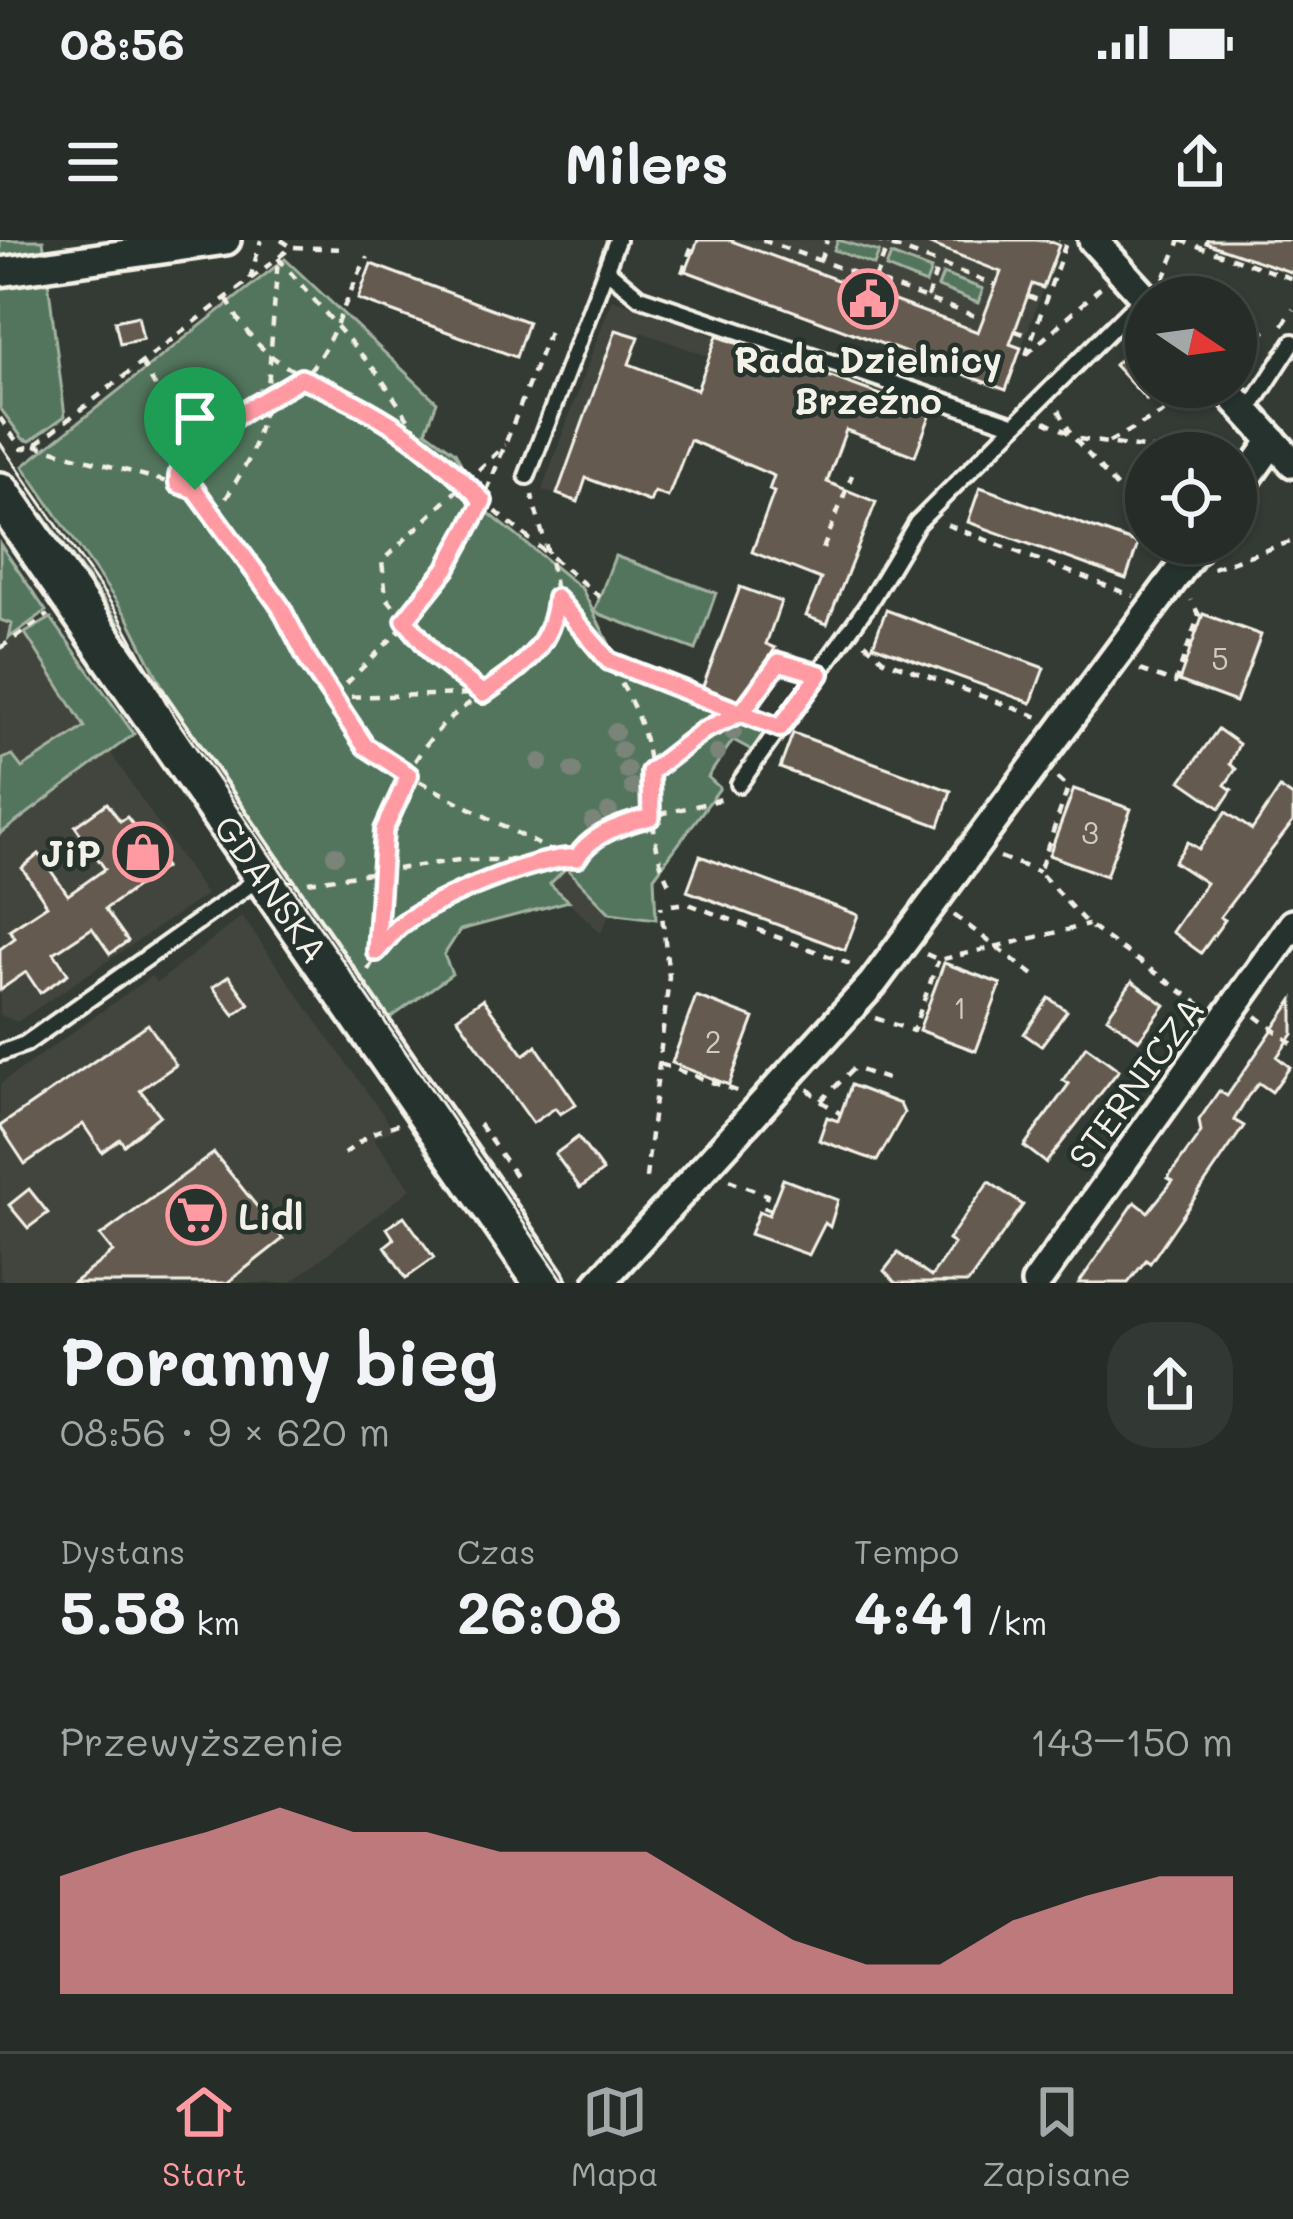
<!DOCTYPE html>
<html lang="pl">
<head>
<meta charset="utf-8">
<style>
	:root { --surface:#262c27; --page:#323833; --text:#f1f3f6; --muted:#a4a7a7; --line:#424844; --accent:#ff9aa2 }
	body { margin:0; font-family:Mali,sans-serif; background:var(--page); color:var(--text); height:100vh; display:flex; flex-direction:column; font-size:45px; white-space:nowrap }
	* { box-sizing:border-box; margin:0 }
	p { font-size:39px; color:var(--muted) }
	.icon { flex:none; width:66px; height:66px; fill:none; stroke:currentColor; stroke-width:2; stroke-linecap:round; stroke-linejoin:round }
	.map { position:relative; height:1043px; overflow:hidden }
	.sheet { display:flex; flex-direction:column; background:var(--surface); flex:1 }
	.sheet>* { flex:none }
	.needle { width:78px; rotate:103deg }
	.buttons { position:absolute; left:1125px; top:36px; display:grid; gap:24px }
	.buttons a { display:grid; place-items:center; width:132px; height:132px; border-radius:50%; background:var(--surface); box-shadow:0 3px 9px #0004,0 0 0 3px var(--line); font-size:60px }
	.pin { position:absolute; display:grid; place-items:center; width:102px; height:102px; color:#fff; margin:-123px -51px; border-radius:50% 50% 50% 0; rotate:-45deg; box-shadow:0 0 12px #0007 }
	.pin .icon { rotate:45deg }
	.round { display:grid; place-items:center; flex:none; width:126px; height:126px; border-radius:48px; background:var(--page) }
	.head { display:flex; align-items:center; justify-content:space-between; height:204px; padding:0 60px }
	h1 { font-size:66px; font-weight:700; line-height:90px }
	.metrics { display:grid; grid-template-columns:repeat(3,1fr); gap:18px; height:204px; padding:12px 60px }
	.metrics div { display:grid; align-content:center }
	.metrics b { font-size:60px; font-weight:700 }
	.metrics small { font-size:33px; font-weight:400 }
	.metrics p { font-size:33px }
	.chart { height:336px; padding:24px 60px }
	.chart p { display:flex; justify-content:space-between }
	.chart svg { width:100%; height:216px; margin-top:12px; fill:var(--accent); opacity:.7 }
	.status { display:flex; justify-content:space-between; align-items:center; height:84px; padding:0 60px; background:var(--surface); direction:ltr }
	.status svg { height:33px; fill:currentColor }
	header { display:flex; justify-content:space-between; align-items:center; height:156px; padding:0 60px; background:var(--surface); font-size:54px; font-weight:700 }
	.tab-bar { display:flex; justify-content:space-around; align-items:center; height:168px; border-top:3px solid var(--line); background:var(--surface); font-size:33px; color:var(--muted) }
	.tab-bar a { display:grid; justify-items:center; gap:6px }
	.tab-bar .current { color:var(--accent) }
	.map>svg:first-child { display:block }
</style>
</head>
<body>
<div class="status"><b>08:56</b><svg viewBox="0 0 49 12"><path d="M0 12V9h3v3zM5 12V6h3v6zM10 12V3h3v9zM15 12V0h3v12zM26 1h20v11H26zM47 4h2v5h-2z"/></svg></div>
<header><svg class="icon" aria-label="menu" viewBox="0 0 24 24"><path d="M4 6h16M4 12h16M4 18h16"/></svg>Milers<svg class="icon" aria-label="share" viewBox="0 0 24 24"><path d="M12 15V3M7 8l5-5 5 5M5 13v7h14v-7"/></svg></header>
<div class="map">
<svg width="1293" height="1043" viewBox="0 0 1293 1043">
	<rect width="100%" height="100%" fill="#333b34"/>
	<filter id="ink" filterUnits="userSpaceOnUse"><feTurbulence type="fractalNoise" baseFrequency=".00833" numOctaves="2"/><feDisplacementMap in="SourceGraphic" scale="24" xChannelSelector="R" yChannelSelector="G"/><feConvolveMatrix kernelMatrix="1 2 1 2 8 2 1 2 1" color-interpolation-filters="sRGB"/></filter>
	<g filter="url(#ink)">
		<g fill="#42443c">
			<polygon points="698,0 1046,0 1059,5 1006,150 686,31"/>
			<polygon points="612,59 888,158 881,179 641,92 578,262 542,250"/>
			<polygon points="0,348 206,655 17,782 0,775"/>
			<polygon points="567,627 610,673 601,693 550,644"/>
			<polygon points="242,676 394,890 373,898 411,949 290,1043 5,1043 0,1036 0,844 151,736 157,743"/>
		</g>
		<g fill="#53745d" stroke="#a4b2a2" stroke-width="3">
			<polygon points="0,0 43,0 65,176 30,201 23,199 0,168"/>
			<polygon points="838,0 879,12 874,25 834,10"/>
			<polygon points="891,15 931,30 926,44 886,28"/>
			<polygon points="285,19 437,162 426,191 455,212 485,270 582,349 622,430 768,486 752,510 733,500 708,537 720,548 654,637 656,679 610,673 566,628 550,644 569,661 460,690 444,715 452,734 388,780 169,460 128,378 23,226"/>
			<polygon points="943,34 983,49 978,63 938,47"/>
			<polygon points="44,276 119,383 146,443 35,283"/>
			<polygon points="0,304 46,371 9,398 12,384 0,380"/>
			<polygon points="615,316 716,353 696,410 594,372"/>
			<polygon points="51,378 134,494 0,594 3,519 12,515 22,528 85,487 25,393"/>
		</g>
		<g fill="#655a4f" stroke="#f4f1e8" stroke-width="3">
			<polygon points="698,0 729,0 978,92 1001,32 920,0 1046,0 1059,5 1043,48 1032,44 1010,104 1021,108 1006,150 686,31"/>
			<polygon points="1207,0 1293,0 1293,33 1206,3"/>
			<polygon points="371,24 528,82 516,117 358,59"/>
			<polygon points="1236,59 1265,92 1236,118"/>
			<polygon points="138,76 143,99 120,104 115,81"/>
			<polygon points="616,90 639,97 629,124 697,150 717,96 931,173 915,216 846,190 827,242 876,262 827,384 806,376 821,339 752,312 774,252 769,250 774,236 690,200 668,257 654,252 650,262 586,238 578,262 557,254"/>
			<polygon points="1135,105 1146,117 1146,159 1114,125"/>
			<polygon points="980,247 1138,304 1126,339 968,282"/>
			<polygon points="740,347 781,362 766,404 775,408 742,469 700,454"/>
			<polygon points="886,370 1044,428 1031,463 873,405"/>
			<polygon points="1203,374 1261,395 1236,462 1179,441"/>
			<polygon points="1218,489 1239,504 1230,524 1236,529 1225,545 1232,550 1220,568 1181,541"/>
			<polygon points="793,493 951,551 939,586 780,528"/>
			<polygon points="1280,548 1293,557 1293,582 1220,677 1225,680 1201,713 1172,692 1206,643 1174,622 1188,602 1199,609 1226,572 1252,590"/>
			<polygon points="1074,549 1131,569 1106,636 1049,615"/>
			<polygon points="107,563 120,581 127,577 165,627 105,669 128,701 110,714 92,688 54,713 68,734 40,753 26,732 0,750 0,709 15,698 9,690 47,665 22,628 39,614 68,655 105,629 75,586"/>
			<polygon points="700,616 858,675 845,710 687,651"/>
			<polygon points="944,723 1001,744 976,811 919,790"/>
			<polygon points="229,736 249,764 234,775 213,747"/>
			<polygon points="1132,741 1165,765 1139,800 1107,777"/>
			<polygon points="696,756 754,778 729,845 672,823"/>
			<polygon points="1049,758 1067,771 1041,806 1024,794"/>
			<polygon points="483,759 524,815 536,806 576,864 560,874 555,868 533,883 457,777"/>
			<polygon points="1293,760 1293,794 1277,817 1290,827 1272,852 1259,843 1248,856 1234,880 1244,886 1150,1023 1146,1020 1128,1043 1079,1043 1135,962 1148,972 1173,941 1168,938 1201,892 1199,880 1219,851 1227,856"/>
			<polygon points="148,784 176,825 140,850 160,875 124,905 120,899 102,912 83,884 25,924 0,886"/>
			<polygon points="1086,806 1119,830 1046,923 1024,906 1069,844 1063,840"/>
			<polygon points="851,845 900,864 904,873 877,921 819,900 827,877 838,881"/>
			<polygon points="578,897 603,931 580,948 555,914"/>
			<polygon points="214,913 283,999 227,1043 73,1043 113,1012 100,996"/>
			<polygon points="783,939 838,960 830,987 825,983 809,1015 750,994 759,971 769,975"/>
			<polygon points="989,942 1023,965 968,1043 896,1043 884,1031 898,1013 931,1037 954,1004 948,1000"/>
			<polygon points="29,949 48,973 28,988 9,965"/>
			<polygon points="404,976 434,1018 406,1038 385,1006 394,999 387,988"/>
		</g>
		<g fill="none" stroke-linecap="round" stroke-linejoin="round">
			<defs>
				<g id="lane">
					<polyline points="606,29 639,57 1015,185"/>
					<polyline points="1247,173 1293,102"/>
					<polyline points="527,236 617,0"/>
					<polyline points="739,544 867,366 917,283 1144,56"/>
					<polyline points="0,813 25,804 258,639"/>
				</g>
				<g id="street">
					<polyline points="1093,0 1146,58"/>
					<polyline points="0,32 226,0"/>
					<polyline points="1224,147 1293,223"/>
					<polyline points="1236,253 1273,201"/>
					<polyline points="599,1043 873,743 1200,303"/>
					<polyline points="1036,1043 1293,684"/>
				</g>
				<g id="secondary">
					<path id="s1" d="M 0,253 L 545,1043"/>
				</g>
			</defs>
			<use href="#lane" stroke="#f4f1e8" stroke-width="22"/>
			<use href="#street" stroke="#f4f1e8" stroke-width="36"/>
			<use href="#secondary" stroke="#f4f1e8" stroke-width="48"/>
			<g stroke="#f4f1e8" stroke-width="4.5" stroke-dasharray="9 9" stroke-linecap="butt">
				<polyline points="281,0 292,7"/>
				<polyline points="762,0 983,79"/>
				<polyline points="875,0 996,45"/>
				<polyline points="1180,0 1293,39"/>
				<polyline points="278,18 378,134 425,204 483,261 446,329 414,364 400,390 333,457"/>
				<polyline points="820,21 827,0"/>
				<polyline points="682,33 694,0"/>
				<polyline points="250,39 261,0"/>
				<polyline points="875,39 888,5"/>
				<polyline points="1164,39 1180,0"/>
				<polyline points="1028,56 1045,63"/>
				<polyline points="927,58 939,24"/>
				<path d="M 227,59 C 263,132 310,135 374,169 C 390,178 406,191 421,201"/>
				<polyline points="1283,85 1293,69"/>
				<polyline points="1015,91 1032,97"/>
				<polyline points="549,92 483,261 600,357"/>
				<polyline points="1027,114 1103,45"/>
				<polyline points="1026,115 1066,3 1059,0"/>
				<polyline points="142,123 155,146 176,230"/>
				<polyline points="1059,170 1070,192"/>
				<polyline points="0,178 22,209 35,205 292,7 345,9"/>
				<polyline points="1045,181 1071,194 1146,282"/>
				<polyline points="1079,199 1179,213"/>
				<polyline points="1109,202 1199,153"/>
				<polyline points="35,205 178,245 207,260 222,293 280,366 309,422 366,505 383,522 562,617"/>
				<path d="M 178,244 C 172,201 269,161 300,139 C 331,116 346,52 368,17"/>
				<polyline points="217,274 251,216 267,160 278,18"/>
				<polyline points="947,285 1133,356"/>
				<polyline points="823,309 852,235"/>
				<polyline points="1213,328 1293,301"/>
				<path d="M 556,358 C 590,400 628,440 643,493 C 658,545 644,601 672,649"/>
				<polyline points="865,403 884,420 1041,478"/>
				<polyline points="0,408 48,375"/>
				<polyline points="612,422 764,481"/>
				<polyline points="1140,430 1175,443 1199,375 1191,360"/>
				<polyline points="482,454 435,416 386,357 382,321 505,205"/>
				<polyline points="333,457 478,454"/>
				<polyline points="650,532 703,491 742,472 779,422 803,429"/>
				<polyline points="1057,538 1068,548 1039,632 1088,685 1205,768"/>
				<polyline points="1000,617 1039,632"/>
				<polyline points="308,642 459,620 541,620"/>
				<polyline points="672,665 686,663 855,726"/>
				<polyline points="954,675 1040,740"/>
				<path d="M 377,713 C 380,625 382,537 454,475 C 485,448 545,426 554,382 C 563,344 540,293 532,255"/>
				<polyline points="926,714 939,720 1088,685"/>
				<path d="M 368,730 C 377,714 386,697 401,685 C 431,661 539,616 577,618 C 597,578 687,572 727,557"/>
				<polyline points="1256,776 1293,804"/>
				<polyline points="875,778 913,791 938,721"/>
				<polyline points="660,824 740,852"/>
				<polyline points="808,849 821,861 854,828 890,840"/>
				<polyline points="821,861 841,874"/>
				<polyline points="479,884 516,936"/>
				<polyline points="344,914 370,894 398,884"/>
				<polyline points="646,938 669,737 661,666"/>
				<polyline points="729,940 767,955 763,967 771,970"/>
			</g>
			<use href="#lane" stroke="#26332d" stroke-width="14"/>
			<use href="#street" stroke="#26332d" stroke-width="27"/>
			<use href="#secondary" stroke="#26332d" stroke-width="39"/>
			<polyline stroke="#f4f1e8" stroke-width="3" points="0,203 117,372 171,471 565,1043"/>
		</g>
		<g fill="#7a8478">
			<circle cx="615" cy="492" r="9"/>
			<circle cx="733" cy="492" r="9"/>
			<circle cx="621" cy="510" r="9"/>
			<circle cx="717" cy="513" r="9"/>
			<circle cx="540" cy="522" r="9"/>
			<circle cx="627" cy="530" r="9"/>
			<circle cx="573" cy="531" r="9"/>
			<circle cx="633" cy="547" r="9"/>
			<circle cx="609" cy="572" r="9"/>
			<circle cx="593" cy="582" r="9"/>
			<circle cx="335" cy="615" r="9"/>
		</g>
	</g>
	<g fill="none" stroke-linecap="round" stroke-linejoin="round" filter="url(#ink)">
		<defs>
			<path id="route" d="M 195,250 L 280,366 L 309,422 L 365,506 L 409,535 L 384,590 L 376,712 C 384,704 392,691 402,684 C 432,660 539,615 577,618 C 590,594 625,583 651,577 L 650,532 L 703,491 L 742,472 L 779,422 L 820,434 L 780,488 L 609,421 L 556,358 C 552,408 521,427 483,454 L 435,416 L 405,380 L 446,329 L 483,261 C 425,201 377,170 301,138 C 268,160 172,203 178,244 L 195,250"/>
		</defs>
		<use href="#route" stroke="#fff" stroke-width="24"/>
		<use href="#route" stroke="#ff9aa2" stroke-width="15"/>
	</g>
	<defs>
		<symbol id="civic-ring" viewBox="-11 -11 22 22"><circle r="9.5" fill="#26332d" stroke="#ff9aa2" stroke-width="1.5"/><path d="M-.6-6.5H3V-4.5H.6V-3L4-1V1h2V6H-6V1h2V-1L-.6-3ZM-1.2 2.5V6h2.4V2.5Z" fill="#ff9aa2"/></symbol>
		<symbol id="shop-ring" viewBox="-11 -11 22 22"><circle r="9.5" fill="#26332d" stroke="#ff9aa2" stroke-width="1.5"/><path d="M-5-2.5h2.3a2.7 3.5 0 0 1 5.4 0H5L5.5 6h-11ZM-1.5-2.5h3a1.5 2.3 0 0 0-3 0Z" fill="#ff9aa2"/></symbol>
		<symbol id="supermarket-ring" viewBox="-11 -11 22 22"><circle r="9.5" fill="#26332d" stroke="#ff9aa2" stroke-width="1.5"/><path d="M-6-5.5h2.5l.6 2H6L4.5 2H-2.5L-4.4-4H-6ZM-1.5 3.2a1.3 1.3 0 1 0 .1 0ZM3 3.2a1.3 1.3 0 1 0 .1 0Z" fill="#ff9aa2"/></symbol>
	</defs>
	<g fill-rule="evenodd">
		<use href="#civic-ring" x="835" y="26" width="66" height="66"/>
		<use href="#shop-ring" x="110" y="579" width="66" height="66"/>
		<use href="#supermarket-ring" x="163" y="942" width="66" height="66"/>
	</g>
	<g text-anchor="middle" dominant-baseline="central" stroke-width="9" stroke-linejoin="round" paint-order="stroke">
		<g font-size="30" fill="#d0cbc2">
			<text x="1220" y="418">5</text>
			<text x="1090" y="592">3</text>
			<text x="960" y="767">1</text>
			<text x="713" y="801">2</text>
		</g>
		<g font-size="36" font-weight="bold" fill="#f4f1e8" stroke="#26332d">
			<text x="868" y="118">Rada Dzielnicy<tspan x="868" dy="41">Brzeźno</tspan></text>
			<text x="101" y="612" text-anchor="end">JiP</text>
			<text x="238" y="975" text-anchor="start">Lidl</text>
		</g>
		<g font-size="36" fill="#f4f1e8" stroke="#26332d">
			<text stroke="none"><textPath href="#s1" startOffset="480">GDAŃSKA</textPath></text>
			<text transform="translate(1135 842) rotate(-54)">STERNICZA</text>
		</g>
	</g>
</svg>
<div class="buttons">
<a><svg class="needle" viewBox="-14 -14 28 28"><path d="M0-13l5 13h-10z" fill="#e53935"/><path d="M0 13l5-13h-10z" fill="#a4a7a7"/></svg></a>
<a><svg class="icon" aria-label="locate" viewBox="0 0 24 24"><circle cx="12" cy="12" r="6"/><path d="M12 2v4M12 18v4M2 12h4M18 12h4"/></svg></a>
</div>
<div class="pin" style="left:195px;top:250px;background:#1e9e55"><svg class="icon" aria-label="arrive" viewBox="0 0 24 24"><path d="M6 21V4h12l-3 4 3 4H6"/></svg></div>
</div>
<section class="sheet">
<div class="head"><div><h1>Poranny bieg</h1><p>08:56 · 9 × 620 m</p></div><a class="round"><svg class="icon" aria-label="share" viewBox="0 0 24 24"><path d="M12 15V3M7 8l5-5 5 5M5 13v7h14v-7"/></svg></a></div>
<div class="metrics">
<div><p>Dystans</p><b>5.58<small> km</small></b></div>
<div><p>Czas</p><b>26:08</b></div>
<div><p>Tempo</p><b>4:41<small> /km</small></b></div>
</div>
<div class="chart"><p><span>Przewyższenie</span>143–150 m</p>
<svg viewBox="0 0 160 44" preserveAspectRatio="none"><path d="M0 44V20L10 15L20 11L30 6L40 11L50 11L60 15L70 15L80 15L90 24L100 33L110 38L120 38L130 29L140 24L150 20L160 20V44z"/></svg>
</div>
</section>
<nav class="tab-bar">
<a class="current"><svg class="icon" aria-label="home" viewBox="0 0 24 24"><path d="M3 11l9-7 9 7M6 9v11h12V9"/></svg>Start</a>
<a><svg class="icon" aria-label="map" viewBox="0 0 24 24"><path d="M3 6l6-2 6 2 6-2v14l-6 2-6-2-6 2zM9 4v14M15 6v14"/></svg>Mapa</a>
<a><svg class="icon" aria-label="saved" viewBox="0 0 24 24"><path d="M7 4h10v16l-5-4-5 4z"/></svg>Zapisane</a>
</nav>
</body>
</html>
